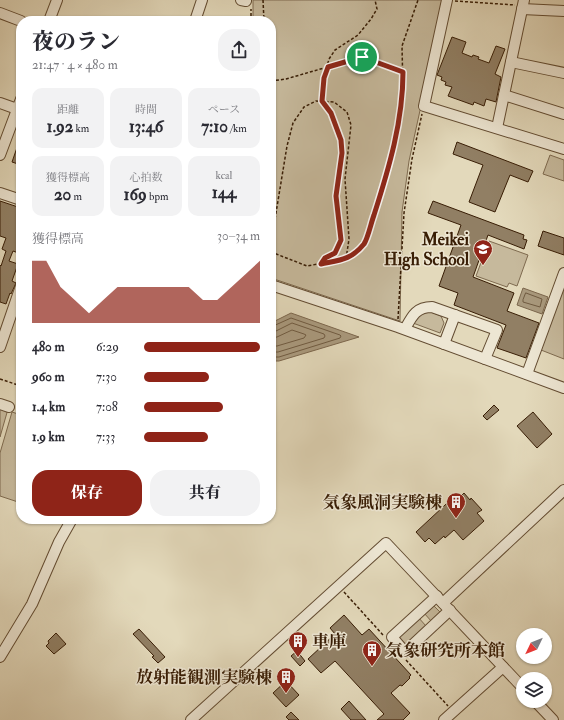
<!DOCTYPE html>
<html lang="ja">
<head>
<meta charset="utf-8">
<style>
	:root { --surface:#fff; --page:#f2f2f3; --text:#2b2b33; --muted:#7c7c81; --accent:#8f2418 }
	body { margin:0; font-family:"IM FELL Double Pica","Noto Serif JP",serif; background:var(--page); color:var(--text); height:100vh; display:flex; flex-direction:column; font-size:15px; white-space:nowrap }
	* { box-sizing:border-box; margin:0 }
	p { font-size:13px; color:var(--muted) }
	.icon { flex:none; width:22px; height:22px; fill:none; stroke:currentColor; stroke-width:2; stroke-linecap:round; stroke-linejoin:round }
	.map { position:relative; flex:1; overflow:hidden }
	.details { position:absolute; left:16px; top:16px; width:260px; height:508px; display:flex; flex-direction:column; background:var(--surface); border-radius:16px; box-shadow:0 1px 3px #0004 }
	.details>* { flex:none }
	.needle { width:26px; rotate:227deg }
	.controls { position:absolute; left:516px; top:628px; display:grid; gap:8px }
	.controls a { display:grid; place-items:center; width:36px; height:36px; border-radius:50%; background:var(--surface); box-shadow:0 1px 3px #0004; font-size:20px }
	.pin { position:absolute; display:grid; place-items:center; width:34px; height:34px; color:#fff; margin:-17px; border:2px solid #fff; border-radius:50%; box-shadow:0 1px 4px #0007 }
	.round { display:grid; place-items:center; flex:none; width:42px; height:42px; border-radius:16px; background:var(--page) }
	.overview { display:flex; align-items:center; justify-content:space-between; height:68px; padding:0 16px }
	h1 { font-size:22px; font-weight:800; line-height:30px }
	.metrics { display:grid; grid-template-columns:repeat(3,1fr); gap:6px; height:68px; padding:4px 16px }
	.metrics div { display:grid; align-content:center; border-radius:10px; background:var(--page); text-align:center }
	.metrics b { font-size:17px; font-weight:800 }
	.metrics small { font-size:11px; font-weight:400 }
	.metrics p { font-size:11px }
	.chart { height:112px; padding:8px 16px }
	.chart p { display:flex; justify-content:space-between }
	.chart svg { width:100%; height:72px; margin-top:4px; fill:var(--accent); opacity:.7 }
	.cta { display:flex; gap:8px; margin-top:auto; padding:8px 16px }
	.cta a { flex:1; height:46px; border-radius:16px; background:var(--accent); color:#fff; font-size:16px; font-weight:800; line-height:46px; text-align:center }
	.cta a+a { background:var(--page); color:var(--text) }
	ul { padding:0 16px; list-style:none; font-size:13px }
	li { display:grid; grid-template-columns:64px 48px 1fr; align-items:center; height:30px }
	li i { height:10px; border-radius:5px; background:var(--accent) }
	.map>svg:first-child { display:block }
</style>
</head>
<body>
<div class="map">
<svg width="564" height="720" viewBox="0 0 564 720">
	<rect width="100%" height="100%" fill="#e3d9bb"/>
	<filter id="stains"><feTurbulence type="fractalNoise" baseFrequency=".005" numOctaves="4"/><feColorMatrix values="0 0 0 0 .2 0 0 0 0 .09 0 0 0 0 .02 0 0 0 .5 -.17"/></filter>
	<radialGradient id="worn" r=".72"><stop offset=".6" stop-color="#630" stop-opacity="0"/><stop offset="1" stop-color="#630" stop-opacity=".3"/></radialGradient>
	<g fill="#c6b99c" stroke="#7f6b50">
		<polygon points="253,0 444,0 409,161 402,212 400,321 271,278 271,21 253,21"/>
		<polygon points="550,155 564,160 564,181 543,174"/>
		<polygon points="489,241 528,255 517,286 509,283 507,287 476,276"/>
		<polygon points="564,283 564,359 541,350"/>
		<polygon points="426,310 441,316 444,323 440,333 413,323 420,312"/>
		<polygon points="0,406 8,409 0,437"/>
		<polygon points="12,412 21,415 21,503 0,496 0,453"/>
		<polygon points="432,604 441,613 432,622 424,613"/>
		<polygon points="418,617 426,626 406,645 398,636"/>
	</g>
	<g fill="#a9997d" stroke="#7c674d">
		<polygon points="523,288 548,297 542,314 517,305"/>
		<polygon points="291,313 359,337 279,361 271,361 271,323"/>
	</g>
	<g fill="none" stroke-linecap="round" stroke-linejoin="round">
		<g stroke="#705b41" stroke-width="1">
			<polygon points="526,293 542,299 540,307 523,302 523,300"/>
			<polyline points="271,327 291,318 340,335 341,336 340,338 279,357 271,357"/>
			<polyline points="271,332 276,331 292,323 324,334 325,336 324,338 278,352 271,352"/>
			<polyline points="271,338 277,337 292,330 304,334 306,335 304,338 277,346 271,346"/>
		</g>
	</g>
	<g fill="#917f64" stroke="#381d05">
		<polygon points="452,37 466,42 462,53 472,57 473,55 479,57 478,59 489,63 496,46 505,49 495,74 501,77 496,102 486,99 484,106 474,102 473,105 448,96 452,87 445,85 446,82 441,80 442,77 437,75"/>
		<polygon points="20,139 21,139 21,165 12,162"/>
		<polygon points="457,142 533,171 528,182 510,175 495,212 469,202 483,165 453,154"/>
		<polygon points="0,201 21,208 21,213 18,224 19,224 19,226 21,227 21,254 13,251 9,261 18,264 12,281 16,283 11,294 10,293 6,304 0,302 0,265 1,266 6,251 2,249 6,238 0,236"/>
		<polygon points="433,201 524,235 523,239 527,240 524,249 488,235 473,277 514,293 507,311 539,323 526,358 497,348 506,325 454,305 458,293 439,286 461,225 428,213"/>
		<polygon points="543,231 564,238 564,255 538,246"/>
		<polygon points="494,405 499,410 487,420 483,416"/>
		<polygon points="533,412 552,434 537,448 517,426"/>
		<polygon points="458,493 461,496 464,493 470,500 471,498 482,510 477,513 484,521 463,540 454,530 445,538 444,536 435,544 429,538 425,542 416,532"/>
		<polygon points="344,615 362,635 369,629 411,675 409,677 410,678 402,686 400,685 391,693 410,713 403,720 377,720 384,714 335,661 321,673 308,659 335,634 330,628"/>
		<polygon points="139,629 165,657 158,663 152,657 154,656 133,634"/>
		<polygon points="56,633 66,644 54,654 46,646 49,643 48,641"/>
		<polygon points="297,651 305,661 300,666 291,656"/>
		<polygon points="286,681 299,695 286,707 273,693"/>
		<polygon points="349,701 366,720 351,720 341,709"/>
		<polygon points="291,712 299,720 289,720 286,717"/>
	</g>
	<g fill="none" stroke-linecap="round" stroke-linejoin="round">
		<defs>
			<g id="minor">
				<polyline points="241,0 246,1 246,0"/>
				<polyline points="447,0 424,106 564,149"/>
				<polyline points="522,9 564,11"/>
				<polyline points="0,13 21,21"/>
				<polyline points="49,21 57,0"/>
				<polyline points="195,21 202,0"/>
				<polyline points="511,62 564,73"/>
				<polyline points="504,95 564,114"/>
				<polyline points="0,103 17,109"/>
				<polyline points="497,128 524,0"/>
				<polyline points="0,155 21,99"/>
				<polyline points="0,193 21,200"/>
				<polyline points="271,285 398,327 564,388"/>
				<path d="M 405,329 C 412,316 416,307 432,307 L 497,330 L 485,359"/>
				<polyline points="444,344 455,315"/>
				<polyline points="0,347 21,286"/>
				<polyline points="527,374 564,273"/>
				<polyline points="0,404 9,407"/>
				<polyline points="437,596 392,637 405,652 450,610"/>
				<polyline points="443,603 564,490"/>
				<polyline points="0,657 32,604 59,542 72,519"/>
				<polyline points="535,701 553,720"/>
				<polyline points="191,720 386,543 523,688"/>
				<polyline points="444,720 503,667"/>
			</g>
		</defs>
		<use href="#minor" stroke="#634c32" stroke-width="12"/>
		<g stroke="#381d05" stroke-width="1.5" stroke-dasharray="3 2" stroke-linecap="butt">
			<polyline points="263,0 264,21"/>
			<polyline points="455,1 515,5"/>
			<polyline points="251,21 251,9"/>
			<polyline points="271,54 271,98"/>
			<polyline points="271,81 286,79 362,57 403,72"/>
			<polyline points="271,228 275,219 287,146 293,123 304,107 316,101 334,102 347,112 351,125 345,179 349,239 346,259"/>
			<polyline points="271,252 307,266 346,259 364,243 387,173 395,140 403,90 402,46 418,0"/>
			<polyline points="321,264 325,258 335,253 341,240 336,196 342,153 341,140 331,113 322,101 324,78 329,59 335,50 358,35 371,19 377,9 375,0"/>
			<polyline points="398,319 404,213 412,159 422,114"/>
			<polyline points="0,379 21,386"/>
			<polyline points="344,592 383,635"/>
			<polyline points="406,660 448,706"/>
		</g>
		<use href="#minor" stroke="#ede6d3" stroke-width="10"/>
	</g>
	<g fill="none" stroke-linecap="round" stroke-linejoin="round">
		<defs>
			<path id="route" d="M 362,57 L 403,72 C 403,121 389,168 374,215 C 371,223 368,238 364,244 C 351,260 340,260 321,264 L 325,258 L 335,253 L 341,240 L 336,196 L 342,153 L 341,140 L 331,113 L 322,101 L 324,78 L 328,67 Z"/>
		</defs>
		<use href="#route" stroke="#fff" stroke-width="8"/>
		<use href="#route" stroke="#8f2418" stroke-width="5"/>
	</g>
	<defs>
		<symbol id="school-pin" viewBox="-11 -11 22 30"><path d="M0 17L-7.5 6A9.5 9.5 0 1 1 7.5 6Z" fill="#8f2418" stroke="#ede6d3"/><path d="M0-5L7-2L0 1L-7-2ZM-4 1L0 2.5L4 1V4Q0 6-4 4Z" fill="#fff"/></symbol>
		<symbol id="building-pin" viewBox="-11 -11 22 30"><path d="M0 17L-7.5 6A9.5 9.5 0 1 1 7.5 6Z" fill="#8f2418" stroke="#ede6d3"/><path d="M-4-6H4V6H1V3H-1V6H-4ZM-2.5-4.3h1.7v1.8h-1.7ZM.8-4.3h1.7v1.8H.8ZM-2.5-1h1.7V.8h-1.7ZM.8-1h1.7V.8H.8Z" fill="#fff"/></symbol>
	</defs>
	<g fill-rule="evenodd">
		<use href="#school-pin" x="472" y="238" width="22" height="30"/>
		<use href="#building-pin" x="445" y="491" width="22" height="30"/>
		<use href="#building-pin" x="287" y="630" width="22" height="30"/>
		<use href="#building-pin" x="361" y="639" width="22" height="30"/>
		<use href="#building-pin" x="275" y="666" width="22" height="30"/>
	</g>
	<g text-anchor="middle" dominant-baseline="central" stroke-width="3" stroke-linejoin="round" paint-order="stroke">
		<g font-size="17" font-weight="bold" fill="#381d05" stroke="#ede6d3" text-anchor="end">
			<text x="469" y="239">Meikei<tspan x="469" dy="20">High School</tspan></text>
			<text x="442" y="502">気象風洞実験棟</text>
			<text x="312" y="641" text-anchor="start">車庫</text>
			<text x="386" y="650" text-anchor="start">気象研究所本館</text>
			<text x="272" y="677">放射能観測実験棟</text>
		</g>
	</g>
	<rect width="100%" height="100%" filter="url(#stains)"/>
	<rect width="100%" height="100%" fill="url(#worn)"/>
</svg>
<div class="controls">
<a><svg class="needle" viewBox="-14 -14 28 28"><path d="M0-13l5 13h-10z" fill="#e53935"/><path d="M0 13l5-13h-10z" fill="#7c7c81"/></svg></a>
<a><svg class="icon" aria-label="layers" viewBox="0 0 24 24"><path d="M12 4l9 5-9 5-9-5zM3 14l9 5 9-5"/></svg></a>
</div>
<div class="pin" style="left:362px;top:57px;background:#1e9e55"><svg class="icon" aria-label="arrive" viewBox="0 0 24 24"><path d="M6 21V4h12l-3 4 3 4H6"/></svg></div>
<section class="details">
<div class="overview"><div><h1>夜のラン</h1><p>21:47 · 4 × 480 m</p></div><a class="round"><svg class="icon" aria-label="share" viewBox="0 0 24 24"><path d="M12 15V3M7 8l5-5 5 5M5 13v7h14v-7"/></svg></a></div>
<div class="metrics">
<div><p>距離</p><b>1.92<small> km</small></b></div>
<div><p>時間</p><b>13:46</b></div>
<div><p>ペース</p><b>7:10<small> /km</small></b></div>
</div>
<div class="metrics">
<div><p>獲得標高</p><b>20<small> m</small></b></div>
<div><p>心拍数</p><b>169<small> bpm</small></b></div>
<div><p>kcal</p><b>144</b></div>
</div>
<div class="chart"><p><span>獲得標高</span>30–34 m</p>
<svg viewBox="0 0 160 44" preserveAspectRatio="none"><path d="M0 44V6L10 6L20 22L30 30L40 38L50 30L60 22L70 22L80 22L90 22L100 22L110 22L120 30L130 30L140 22L150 14L160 6V44z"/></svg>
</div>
<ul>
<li><b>480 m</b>6:29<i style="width:100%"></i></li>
<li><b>960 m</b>7:30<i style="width:56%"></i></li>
<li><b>1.4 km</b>7:08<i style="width:68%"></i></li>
<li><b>1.9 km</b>7:33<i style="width:55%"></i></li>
</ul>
<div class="cta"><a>保存</a><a>共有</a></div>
</section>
</div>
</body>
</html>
